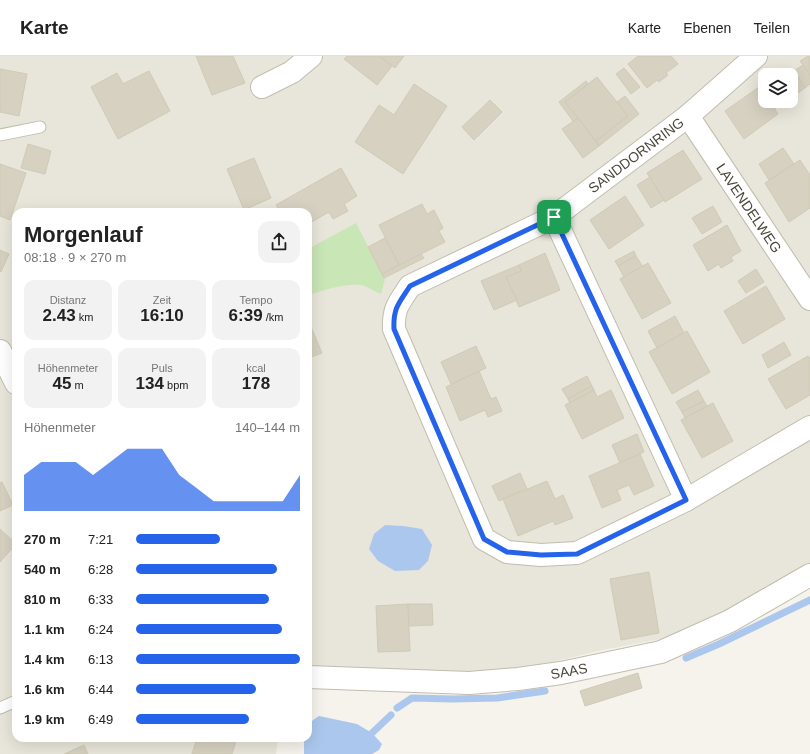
<!DOCTYPE html>
<html lang="de">
<head>
<meta charset="utf-8">
<style>
	:root { --surface:#fff; --page:#f2f2f2; --text:#222; --muted:#767676; --line:#e0e0e0; --accent:#2563eb }
	body { margin:0; font-family:Helvetica,sans-serif; background:var(--page); color:var(--text); height:100vh; display:flex; flex-direction:column; font-size:15px; white-space:nowrap }
	* { box-sizing:border-box; margin:0 }
	p { font-size:13px; color:var(--muted) }
	.icon { flex:none; width:22px; height:22px; fill:none; stroke:currentColor; stroke-width:2; stroke-linecap:round; stroke-linejoin:round }
	.map { position:relative; flex:1; overflow:hidden }
	.panel { position:absolute; left:12px; top:152px; width:300px; height:534px; display:flex; flex-direction:column; background:var(--surface); border-radius:12px; box-shadow:0 4px 16px #0002 }
	.panel>* { flex:none }
	.fabs { position:absolute; left:758px; top:12px; display:grid; gap:8px }
	.fabs a { display:grid; place-items:center; width:40px; height:40px; border-radius:8px; background:var(--surface); box-shadow:0 4px 16px #0002; font-size:20px }
	.pin { position:absolute; display:grid; place-items:center; width:34px; height:34px; color:#fff; margin:-17px; border-radius:8px; box-shadow:0 2px 6px #0006 }
	.round { display:grid; place-items:center; flex:none; width:42px; height:42px; border-radius:12px; background:var(--page) }
	.headline { display:flex; align-items:center; justify-content:space-between; height:68px; padding:0 12px }
	h1 { font-size:22px; font-weight:700; line-height:30px }
	.stats { display:grid; grid-template-columns:repeat(3,1fr); gap:6px; height:68px; padding:4px 12px }
	.stats div { display:grid; align-content:center; border-radius:10px; background:var(--page); text-align:center }
	.stats b { font-size:17px; font-weight:700 }
	.stats small { font-size:11px; font-weight:400 }
	.stats p { font-size:11px }
	.chart { height:112px; padding:8px 12px }
	.chart p { display:flex; justify-content:space-between }
	.chart svg { width:100%; height:72px; margin-top:4px; fill:var(--accent); opacity:.7 }
	ul { padding:0 12px; list-style:none; font-size:13px }
	li { display:grid; grid-template-columns:64px 48px 1fr; align-items:center; height:30px }
	li i { height:10px; border-radius:5px; background:var(--accent) }
	header { display:flex; align-items:center; gap:24px; box-sizing:border-box; height:56px; padding:0 20px; background:var(--surface); border-bottom:1px solid var(--line) }
	header strong { font-size:19px }
	nav { display:flex; gap:22px; margin-inline-start:auto; font-size:14px }
	.map>svg:first-child { display:block }
</style>
</head>
<body>
<header>
<strong>Karte</strong>
<nav><a>Karte</a><a>Ebenen</a><a>Teilen</a></nav>
</header>
<div class="map">
<svg width="810" height="698" viewBox="0 0 810 698">
	<rect width="100%" height="100%" fill="#f5f3eb"/>
	<path fill="#e8e6da" fill-rule="evenodd" d="M 0,0 L 810,0 L 810,507 L 727,557 L 666,582 L 603,594 L 523,613 L 471,621 L 308,614 L 308,156 L 16,156 L 16,682 L 278,682 L 276,698 L 0,698 ZM 765,19 L 791,19 L 791,45 L 765,45 Z"/>
	<path fill="#c9e6b7" d="M 356,167 L 385,223 L 381,238 C 375,236 367,230 361,229 C 346,227 321,234 308,240 L 308,193 Z"/>
	<g fill="#acc7ed">
		<polygon points="385,469 403,470 422,473 432,489 428,505 419,514 395,515 378,505 369,493 374,478"/>
		<path d="M 319,660 L 357,668 L 372,677 L 382,688 L 379,694 L 372,698 L 304,698 L 304,682 L 308,682 C 308,669 308,667 319,660 Z"/>
	</g>
	<g fill="none" stroke-linecap="round" stroke-linejoin="round">
		<g stroke="#acc7ed" stroke-width="7">
			<polyline points="686,602 719,588 810,544"/>
			<polyline points="397,652 412,642 452,643 497,642 545,635"/>
			<polyline points="372,677 391,659"/>
		</g>
	</g>
	<g fill="#d6d1c1" stroke="#d0cab5">
		<polygon points="196,0 233,0 245,27 212,39"/>
		<polygon points="347,0 379,0 392,10 377,29 344,3"/>
		<polygon points="379,0 404,0 395,12"/>
		<polygon points="638,0 671,0 678,8 666,17 668,19 659,26 657,24 647,32 628,8"/>
		<polygon points="808,0 810,0 810,19 800,5"/>
		<polygon points="803,9 810,19 810,28 805,32 794,15"/>
		<polygon points="624,12 640,31 631,38 616,18"/>
		<polygon points="0,13 27,18 19,60 0,56"/>
		<polygon points="149,15 170,55 118,83 91,31 117,17 123,28"/>
		<polygon points="794,15 805,32 795,39 791,33 791,19 788,19"/>
		<polygon points="597,21 628,60 596,85 565,46"/>
		<polygon points="586,25 588,28 565,46 578,62 573,65 559,46"/>
		<polygon points="414,28 447,50 403,118 355,86 379,49 394,59"/>
		<polygon points="759,31 765,39 765,45 769,45 778,58 744,83 725,55"/>
		<polygon points="625,40 639,58 599,90 596,85 628,60 617,46"/>
		<polygon points="490,44 502,56 474,84 462,71"/>
		<polygon points="769,45 783,45 784,47 774,53"/>
		<polygon points="578,62 599,90 583,102 562,73"/>
		<polygon points="28,88 51,95 45,118 21,112"/>
		<polygon points="783,92 794,108 769,124 759,108"/>
		<polygon points="683,94 702,123 665,146 647,117"/>
		<polygon points="254,102 271,142 244,154 227,113"/>
		<polygon points="800,104 810,119 810,152 789,166 765,127"/>
		<polygon points="0,108 26,117 10,164 0,160"/>
		<polygon points="341,112 357,140 344,148 348,155 333,163 329,156 308,168 308,156 280,156 276,149"/>
		<polygon points="650,121 664,144 651,152 637,129"/>
		<polygon points="625,140 644,169 609,193 590,164"/>
		<polygon points="422,148 427,158 434,154 443,172 439,175 445,186 399,209 379,169"/>
		<polygon points="713,150 722,166 702,178 692,162"/>
		<polygon points="727,169 741,195 731,201 733,205 721,212 719,208 708,215 693,189"/>
		<polygon points="385,182 399,209 382,218 368,191"/>
		<polygon points="0,194 9,198 1,216 0,215"/>
		<polygon points="634,195 636,200 618,210 615,205"/>
		<polygon points="545,197 560,234 519,251 506,221 521,215 519,209"/>
		<polygon points="421,198 424,202 384,222 382,218"/>
		<polygon points="636,200 643,211 624,221 618,210"/>
		<polygon points="648,207 671,247 642,263 620,223"/>
		<polygon points="519,209 521,215 506,221 517,244 494,254 481,225"/>
		<polygon points="756,213 764,226 746,237 738,225"/>
		<polygon points="766,230 785,263 743,288 724,255"/>
		<polygon points="675,260 684,277 657,292 648,275"/>
		<polygon points="311,271 322,297 308,302 308,273"/>
		<polygon points="687,275 710,316 672,338 649,296"/>
		<polygon points="784,286 791,299 768,312 762,299"/>
		<polygon points="476,290 486,312 451,328 441,306"/>
		<polygon points="808,300 810,303 810,339 786,353 768,323"/>
		<polygon points="479,315 491,343 496,341 502,355 488,361 485,354 460,365 446,331"/>
		<polygon points="587,320 592,330 568,343 562,333"/>
		<polygon points="592,330 594,334 570,347 568,343"/>
		<polygon points="594,334 597,341 611,334 624,362 582,383 565,349"/>
		<polygon points="698,334 704,345 682,356 676,346"/>
		<polygon points="704,345 707,350 685,362 682,356"/>
		<polygon points="713,347 733,385 702,402 681,364"/>
		<polygon points="637,378 644,396 620,407 612,389"/>
		<polygon points="640,398 654,430 634,439 629,429 617,434 621,444 602,452 589,420"/>
		<polygon points="520,417 527,433 499,445 492,430"/>
		<polygon points="547,425 555,443 563,439 573,462 555,469 553,465 518,480 503,443"/>
		<polygon points="2,426 13,449 0,455 0,427"/>
		<polygon points="0,473 16,488 0,506"/>
		<polygon points="649,516 659,577 621,584 610,523"/>
		<polygon points="408,548 410,595 378,596 376,550"/>
		<polygon points="408,548 432,548 433,569 409,570"/>
		<polygon points="638,617 642,632 585,650 580,635"/>
		<polygon points="197,682 237,682 232,698 192,698"/>
		<polygon points="84,689 88,698 64,698"/>
	</g>
	<g fill="none" stroke-linecap="round" stroke-linejoin="round">
		<defs>
			<g id="lane">
				<polyline points="0,79 40,71"/>
				<polyline points="0,652 16,645"/>
			</g>
			<g id="street">
				<path d="M 756,0 L 688,60 L 554,161 L 410,230 C 399,247 393,252 394,273 L 484,483 L 507,496 L 541,499 L 577,497 L 686,444 L 810,371"/>
				<polyline points="262,31 292,16 311,0"/>
				<polyline points="688,60 810,243"/>
				<polyline points="554,161 686,444"/>
				<polyline points="0,295 16,327"/>
				<polyline points="308,621 469,627 518,623 561,617 661,596 730,565 810,519"/>
			</g>
		</defs>
		<use href="#lane" stroke="#c0bdae" stroke-width="13"/>
		<use href="#street" stroke="#c0bdae" stroke-width="24"/>
		<use href="#lane" stroke="#fff" stroke-width="11"/>
		<use href="#street" stroke="#fff" stroke-width="22"/>
	</g>
	<g fill="none" stroke-linecap="round" stroke-linejoin="round">
		<defs>
			<path id="route" d="M 554,161 L 686,444 L 577,498 L 541,499 L 507,496 L 484,483 L 394,273 C 393,252 399,247 410,230 Z"/>
		</defs>
		<use href="#route" stroke="#fff" stroke-width="8"/>
		<use href="#route" stroke="#2563eb" stroke-width="5"/>
	</g>
	<g text-anchor="middle" dominant-baseline="central" stroke-width="4" stroke-linejoin="round" paint-order="stroke">
		<g font-size="14" fill="#494539" stroke="#fff">
			<text transform="translate(636 99) rotate(-37)">SANDDORNRING</text>
			<text transform="translate(749 152) rotate(56)">LAVENDELWEG</text>
			<text transform="translate(569 615) rotate(-10)">SAAS</text>
		</g>
	</g>
</svg>
<div class="fabs">
<a><svg class="icon" aria-label="layers" viewBox="0 0 24 24"><path d="M12 4l9 5-9 5-9-5zM3 14l9 5 9-5"/></svg></a>
</div>
<div class="pin" style="left:554px;top:161px;background:#1e9e55"><svg class="icon" aria-label="arrive" viewBox="0 0 24 24"><path d="M6 21V4h12l-3 4 3 4H6"/></svg></div>
<section class="panel">
<div class="headline"><div><h1>Morgenlauf</h1><p>08:18 · 9 × 270 m</p></div><a class="round"><svg class="icon" aria-label="share" viewBox="0 0 24 24"><path d="M12 15V3M7 8l5-5 5 5M5 13v7h14v-7"/></svg></a></div>
<div class="stats">
<div><p>Distanz</p><b>2.43<small> km</small></b></div>
<div><p>Zeit</p><b>16:10</b></div>
<div><p>Tempo</p><b>6:39<small> /km</small></b></div>
</div>
<div class="stats">
<div><p>Höhenmeter</p><b>45<small> m</small></b></div>
<div><p>Puls</p><b>134<small> bpm</small></b></div>
<div><p>kcal</p><b>178</b></div>
</div>
<div class="chart"><p><span>Höhenmeter</span>140–144 m</p>
<svg viewBox="0 0 160 44" preserveAspectRatio="none"><path d="M0 44V22L10 14L20 14L30 14L40 22L50 14L60 6L70 6L80 6L90 22L100 30L110 38L120 38L130 38L140 38L150 38L160 22V44z"/></svg>
</div>
<ul>
<li><b>270 m</b>7:21<i style="width:51%"></i></li>
<li><b>540 m</b>6:28<i style="width:86%"></i></li>
<li><b>810 m</b>6:33<i style="width:81%"></i></li>
<li><b>1.1 km</b>6:24<i style="width:89%"></i></li>
<li><b>1.4 km</b>6:13<i style="width:100%"></i></li>
<li><b>1.6 km</b>6:44<i style="width:73%"></i></li>
<li><b>1.9 km</b>6:49<i style="width:69%"></i></li>
</ul>
</section>
</div>
</body>
</html>
